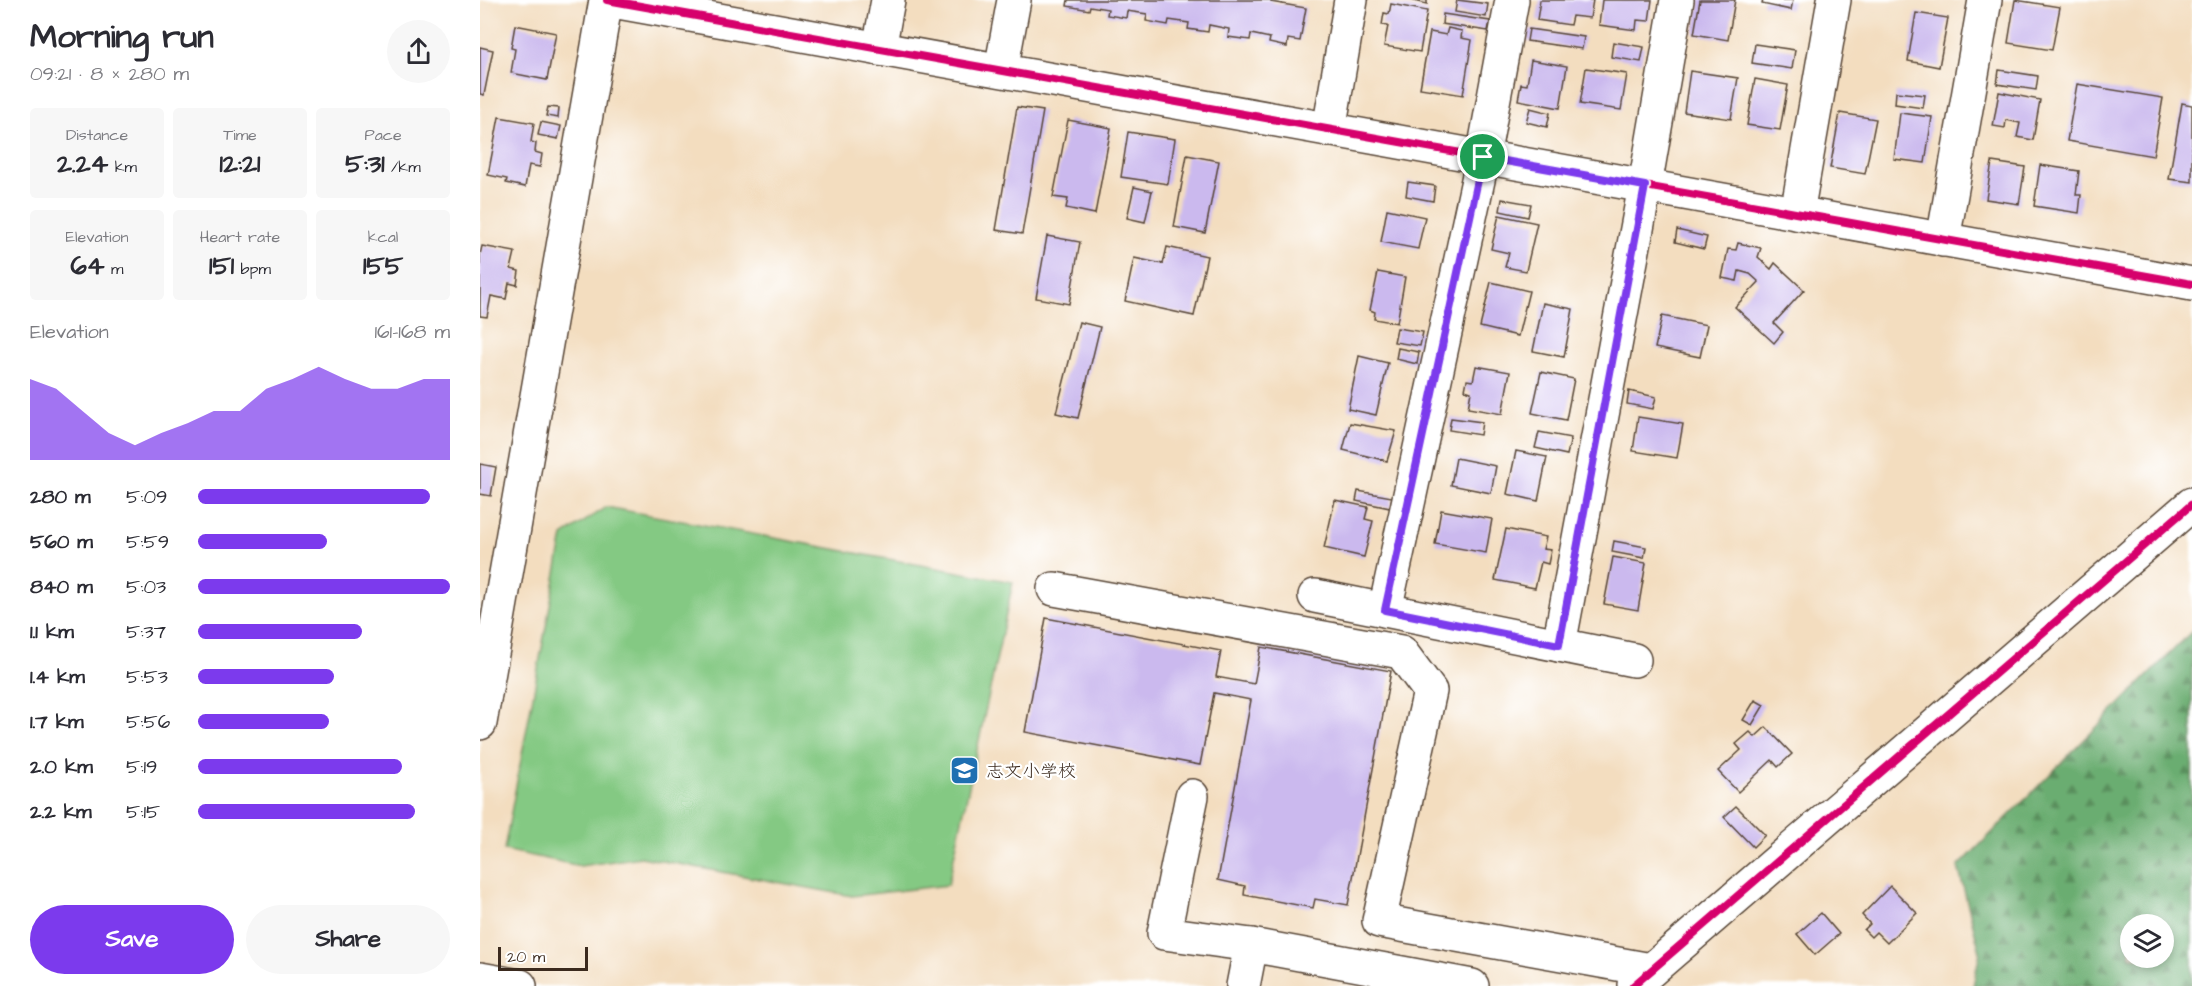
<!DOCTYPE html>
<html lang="en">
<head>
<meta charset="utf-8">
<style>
	:root { --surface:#fff; --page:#f7f7f7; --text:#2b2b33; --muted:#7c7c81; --accent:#7c3aed }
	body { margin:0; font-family:"Architects Daughter","Klee One",sans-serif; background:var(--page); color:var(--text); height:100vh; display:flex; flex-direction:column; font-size:22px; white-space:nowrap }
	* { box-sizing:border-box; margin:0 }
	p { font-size:20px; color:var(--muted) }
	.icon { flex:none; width:33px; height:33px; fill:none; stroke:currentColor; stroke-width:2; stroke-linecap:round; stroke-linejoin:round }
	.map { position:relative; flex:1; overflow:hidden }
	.sheet { display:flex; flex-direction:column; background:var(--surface); width:480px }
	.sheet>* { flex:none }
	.fabs { position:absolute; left:1640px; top:914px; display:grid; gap:12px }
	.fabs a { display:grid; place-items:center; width:54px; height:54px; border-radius:50%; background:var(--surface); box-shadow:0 3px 9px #0003; font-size:30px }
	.scale { position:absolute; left:18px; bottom:15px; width:90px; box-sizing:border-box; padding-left:6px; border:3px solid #3b2a1e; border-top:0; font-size:16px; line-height:21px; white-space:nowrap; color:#3b2a1e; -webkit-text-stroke:4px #fff; paint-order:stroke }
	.pin { position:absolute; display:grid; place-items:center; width:51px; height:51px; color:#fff; margin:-26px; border:3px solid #fff; border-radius:50%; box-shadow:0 2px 6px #0007 }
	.round { display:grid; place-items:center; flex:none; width:63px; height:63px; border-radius:32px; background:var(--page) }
	.overview { display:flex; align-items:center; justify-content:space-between; height:102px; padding:0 30px }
	h1 { font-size:33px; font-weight:700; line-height:45px }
	.figures { display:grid; grid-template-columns:repeat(3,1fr); gap:9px; height:102px; padding:6px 30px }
	.figures div { display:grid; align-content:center; border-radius:6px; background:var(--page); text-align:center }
	.figures b { font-size:26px; font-weight:700 }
	.figures small { font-size:16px; font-weight:400 }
	.figures p { font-size:16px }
	.chart { height:168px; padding:12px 30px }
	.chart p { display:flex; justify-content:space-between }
	.chart svg { width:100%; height:108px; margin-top:6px; fill:var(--accent); opacity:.7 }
	.button { display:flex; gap:12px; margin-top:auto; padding:12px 30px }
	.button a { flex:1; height:69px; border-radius:36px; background:var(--accent); color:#fff; font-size:24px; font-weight:700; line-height:69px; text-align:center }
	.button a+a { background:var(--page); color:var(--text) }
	ul { padding:0 30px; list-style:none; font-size:20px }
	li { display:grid; grid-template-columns:96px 72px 1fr; align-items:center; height:45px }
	li i { height:15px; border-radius:8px; background:var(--accent) }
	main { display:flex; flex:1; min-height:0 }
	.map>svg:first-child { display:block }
</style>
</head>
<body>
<main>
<section class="sheet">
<div class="overview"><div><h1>Morning run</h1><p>09:21 · 8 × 280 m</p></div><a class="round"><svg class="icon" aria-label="share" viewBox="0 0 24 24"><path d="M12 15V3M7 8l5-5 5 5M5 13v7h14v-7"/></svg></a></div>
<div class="figures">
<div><p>Distance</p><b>2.24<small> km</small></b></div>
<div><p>Time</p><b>12:21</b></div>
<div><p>Pace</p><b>5:31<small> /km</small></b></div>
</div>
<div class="figures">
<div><p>Elevation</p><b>64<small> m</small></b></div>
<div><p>Heart rate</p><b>151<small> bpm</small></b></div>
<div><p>kcal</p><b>155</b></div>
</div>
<div class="chart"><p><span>Elevation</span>161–168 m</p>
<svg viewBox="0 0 160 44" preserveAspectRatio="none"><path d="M0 44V11L10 15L20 24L30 33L40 38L50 33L60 29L70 24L80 24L90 15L100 11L110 6L120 11L130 15L140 15L150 11L160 11V44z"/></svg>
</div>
<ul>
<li><b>280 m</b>5:09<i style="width:92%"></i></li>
<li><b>560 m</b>5:59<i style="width:51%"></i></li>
<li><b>840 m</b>5:03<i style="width:100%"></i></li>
<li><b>1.1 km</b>5:37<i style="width:65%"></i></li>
<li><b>1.4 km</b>5:53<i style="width:54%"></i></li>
<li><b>1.7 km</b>5:56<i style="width:52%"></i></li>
<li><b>2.0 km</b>5:19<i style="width:81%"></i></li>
<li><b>2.2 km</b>5:15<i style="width:86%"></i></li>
</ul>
<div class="button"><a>Save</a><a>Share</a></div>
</section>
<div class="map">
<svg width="1712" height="986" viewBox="0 0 1712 986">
	<defs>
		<pattern id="forest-firs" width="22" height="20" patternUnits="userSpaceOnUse" patternTransform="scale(1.5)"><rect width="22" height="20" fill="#6bad71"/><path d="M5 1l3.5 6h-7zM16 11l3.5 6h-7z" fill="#598d5c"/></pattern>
	</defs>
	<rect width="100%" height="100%" fill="#fff"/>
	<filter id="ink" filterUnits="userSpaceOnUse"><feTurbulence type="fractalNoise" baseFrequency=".0167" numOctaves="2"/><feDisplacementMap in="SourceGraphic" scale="12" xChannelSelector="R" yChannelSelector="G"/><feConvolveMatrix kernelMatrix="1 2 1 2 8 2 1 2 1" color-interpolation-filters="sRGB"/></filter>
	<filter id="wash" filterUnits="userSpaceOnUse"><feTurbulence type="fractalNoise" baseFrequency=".008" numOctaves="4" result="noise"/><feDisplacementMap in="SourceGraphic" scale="24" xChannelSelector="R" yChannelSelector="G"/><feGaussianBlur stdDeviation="1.35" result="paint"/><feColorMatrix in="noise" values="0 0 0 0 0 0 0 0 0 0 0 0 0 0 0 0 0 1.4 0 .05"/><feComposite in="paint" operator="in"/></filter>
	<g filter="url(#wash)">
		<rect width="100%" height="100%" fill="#f3ddbf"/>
		<polygon fill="#84c983" stroke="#607a50" stroke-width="1.5" points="126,507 533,582 468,885 372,896 161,857 100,866 24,850 83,536"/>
		<path fill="url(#forest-firs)" stroke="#536c48" stroke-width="1.5" fill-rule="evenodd" d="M 1712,631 L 1712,986 L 1493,986 L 1500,952 L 1478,867 ZM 1650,924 L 1683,924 L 1683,957 L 1650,957 Z"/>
		<g id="blocks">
			<g fill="#cbb9ee">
				<polygon points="588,0 791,0 791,2 826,8 820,41 808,39 807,47 789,43 790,38 771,34 770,40 748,37 749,29 729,25 728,32 708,29 709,23 689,20 688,25 666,21 667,14 647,11 646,18 627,15 628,9 610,6 609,10 587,6"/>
				<polygon points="930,0 947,0 947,4"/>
				<polygon points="977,0 1008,4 1006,17 975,12"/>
				<polygon points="1060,0 1113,0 1110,18 1092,16 1090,25 1057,20"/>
				<polygon points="1122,0 1172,0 1169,21 1157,20 1156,30 1119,25"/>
				<polygon points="1220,0 1255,0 1248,40 1214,34"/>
				<polygon points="1283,0 1313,0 1311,10 1282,4"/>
				<polygon points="1535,0 1580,7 1572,50 1528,43"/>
				<polygon points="911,4 947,11 940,52 904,46 908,26 902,25 904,13 909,14"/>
				<polygon points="1436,13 1468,18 1459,67 1428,61"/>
				<polygon points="963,14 1010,21 1008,31 962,24"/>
				<polygon points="35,25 76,33 67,80 31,73 35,49 31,48"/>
				<polygon points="968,28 982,31 981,38 992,40 983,95 940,88 950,32 966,35"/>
				<polygon points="1049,29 1104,37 1102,49 1047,41"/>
				<polygon points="1133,42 1164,47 1161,62 1131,57"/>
				<polygon points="1275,44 1315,50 1312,69 1272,63"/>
				<polygon points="0,47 13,50 4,95 0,94"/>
				<polygon points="1051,60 1087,66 1080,108 1038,100 1041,84 1047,85"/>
				<polygon points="1106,68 1147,74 1141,110 1100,104"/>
				<polygon points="1519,70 1558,76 1556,90 1517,84"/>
				<polygon points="1210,71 1258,78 1251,119 1204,112"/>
				<polygon points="1275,79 1308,85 1300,130 1267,125"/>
				<polygon points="1597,84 1683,98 1673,156 1587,141"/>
				<polygon points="1416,92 1445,95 1443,108 1415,104"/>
				<polygon points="1519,92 1560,100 1553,140 1537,137 1540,123 1526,120 1525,128 1513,126"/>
				<polygon points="1702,103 1712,105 1712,182 1689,179"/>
				<polygon points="68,107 79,108 78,118 66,116"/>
				<polygon points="537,107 563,111 542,234 516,230"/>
				<polygon points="1050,108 1070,113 1067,127 1046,122"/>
				<polygon points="1360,113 1396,119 1385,174 1350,168"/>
				<polygon points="1420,113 1452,117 1445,163 1414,159"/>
				<polygon points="19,117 54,123 51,142 56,143 55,152 62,154 60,167 49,165 45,187 26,183 27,179 8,175"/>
				<polygon points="588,120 631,128 615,214 586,208 588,199 573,197"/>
				<polygon points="61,122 81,126 78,139 58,135"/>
				<polygon points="648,132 695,139 688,184 641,177"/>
				<polygon points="707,155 739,161 725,233 694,227"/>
				<polygon points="1512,162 1545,167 1539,204 1506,199"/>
				<polygon points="1560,165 1599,171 1596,195 1601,195 1599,213 1554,206"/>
				<polygon points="928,182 955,186 953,201 926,196"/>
				<polygon points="654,187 672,191 665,222 647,218"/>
				<polygon points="1022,199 1051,204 1048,217 1020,211"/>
				<polygon points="907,209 945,217 938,249 901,242"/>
				<polygon points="1019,215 1057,223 1046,271 1025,267 1029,253 1011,249"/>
				<polygon points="1197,230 1227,237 1224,249 1195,242"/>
				<polygon points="567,236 600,242 589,304 556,298"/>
				<polygon points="1258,243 1281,248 1278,257 1291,269 1295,263 1324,290 1294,323 1303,332 1294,343 1255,307 1279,282 1270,274 1259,271 1257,281 1242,278 1248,249 1256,250"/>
				<polygon points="2,246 35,252 31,269 39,271 37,285 29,283 26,299 11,296 7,317 0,316 0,255"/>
				<polygon points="687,247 727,256 714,316 645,301 654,258 683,264"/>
				<polygon points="898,272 925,277 917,323 894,319 895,312 890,310"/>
				<polygon points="1011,282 1049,291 1038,336 1000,327"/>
				<polygon points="1063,303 1093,309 1084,357 1053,351"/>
				<polygon points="1182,316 1227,325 1220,357 1175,348"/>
				<polygon points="599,322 620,327 598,418 576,413"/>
				<polygon points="917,328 943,332 940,346 914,342"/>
				<polygon points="918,348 939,352 937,364 916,359"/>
				<polygon points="879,356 908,363 896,415 868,409"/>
				<polygon points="996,366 1030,372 1022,414 988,408 991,392 985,390 987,380 993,381"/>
				<polygon points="1061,372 1094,379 1086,420 1052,413"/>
				<polygon points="1149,391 1176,397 1173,409 1147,404"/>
				<polygon points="1158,417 1203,424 1197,458 1153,451"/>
				<polygon points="971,418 1002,422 1000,435 969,430"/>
				<polygon points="870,423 916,431 907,461 863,450"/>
				<polygon points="1059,432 1091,438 1087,455 1055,448"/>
				<polygon points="1036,451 1067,457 1058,501 1027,494"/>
				<polygon points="976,458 1016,466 1011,493 971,485"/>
				<polygon points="0,464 16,467 11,496 0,494"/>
				<polygon points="878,491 912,497 910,508 876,501"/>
				<polygon points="855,500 888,507 885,519 893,521 884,557 844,548"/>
				<polygon points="961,510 1012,519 1006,553 955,544"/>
				<polygon points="1026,529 1066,537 1063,549 1071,550 1068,564 1061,562 1055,588 1015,580"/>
				<polygon points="1134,541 1166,547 1164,558 1132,552"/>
				<polygon points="1133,557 1166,563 1158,610 1124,604"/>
				<polygon points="566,618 741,651 736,677 774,684 781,647 911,671 868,905 835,899 833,908 764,895 765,886 738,880 771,700 734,693 720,765 545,732"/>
				<polygon points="1275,700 1284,705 1272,725 1263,720"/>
				<polygon points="1286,727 1312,754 1298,767 1292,760 1258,792 1238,771 1261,750 1256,744 1270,732 1275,737"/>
				<polygon points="1256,806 1285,835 1273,847 1244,817"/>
				<polygon points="1410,886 1437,913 1407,943 1396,932 1391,937 1384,930 1390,924 1382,915"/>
				<polygon points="1341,913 1359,934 1335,955 1317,934"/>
			</g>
		</g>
	</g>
	<g filter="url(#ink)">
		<use href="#blocks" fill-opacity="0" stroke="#574536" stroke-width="1.5"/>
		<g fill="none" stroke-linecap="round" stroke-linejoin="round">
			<defs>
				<g id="minor">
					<polyline points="127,0 1712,284"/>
					<polyline points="399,49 408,0"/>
					<polyline points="521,70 534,0"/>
					<polyline points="849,130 871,0"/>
					<polyline points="1317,213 1354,0"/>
					<polyline points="1463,240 1505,0"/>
					<polyline points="574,589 921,652 950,691 899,921 1171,970"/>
					<polyline points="835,596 1154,660"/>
					<polyline points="905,610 1003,157 1032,0"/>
					<polyline points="1079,645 1165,186 1197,0"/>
					<polyline points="0,723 126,0"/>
					<polyline points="712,796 684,933 771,945"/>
					<polyline points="0,979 40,986"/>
					<polyline points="1154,985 1712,504"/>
					<polyline points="763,986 771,945 992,986"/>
				</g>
			</defs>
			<use href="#minor" stroke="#574536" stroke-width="36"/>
			<use href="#minor" stroke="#fff" stroke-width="33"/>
			<defs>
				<g id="cycleway">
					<polyline points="127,0 1712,284"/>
					<polyline points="1153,986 1712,504"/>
				</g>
			</defs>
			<use href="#cycleway" stroke="#fff" stroke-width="11"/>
			<use href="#cycleway" stroke="#d6006c" stroke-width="8"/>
		</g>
	</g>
	<g fill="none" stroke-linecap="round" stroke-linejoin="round" filter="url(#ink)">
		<defs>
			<polygon id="route" points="1003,157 1165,186 1079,645 905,610"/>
		</defs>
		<use href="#route" stroke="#fff" stroke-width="12"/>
		<use href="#route" stroke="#7c3aed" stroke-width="8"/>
	</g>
	<defs>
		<symbol id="school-square" viewBox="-11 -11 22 22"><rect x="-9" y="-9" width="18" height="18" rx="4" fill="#1f6fb2" stroke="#fff"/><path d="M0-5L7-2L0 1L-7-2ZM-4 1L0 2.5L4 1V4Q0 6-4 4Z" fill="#fff"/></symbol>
	</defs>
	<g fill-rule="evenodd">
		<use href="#school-square" x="468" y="754" width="33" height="33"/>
	</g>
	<g text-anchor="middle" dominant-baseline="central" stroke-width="4.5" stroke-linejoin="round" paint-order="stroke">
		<g font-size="18" fill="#3b2a1e" stroke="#fff" text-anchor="start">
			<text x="506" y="771">志文小学校</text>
		</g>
	</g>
</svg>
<div class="fabs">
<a><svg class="icon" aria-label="layers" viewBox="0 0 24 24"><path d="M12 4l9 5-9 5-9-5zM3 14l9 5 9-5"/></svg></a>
</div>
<div class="scale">20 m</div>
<div class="pin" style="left:1003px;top:157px;background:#1e9e55"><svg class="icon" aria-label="arrive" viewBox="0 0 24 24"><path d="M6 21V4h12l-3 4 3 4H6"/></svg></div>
</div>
</main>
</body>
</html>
